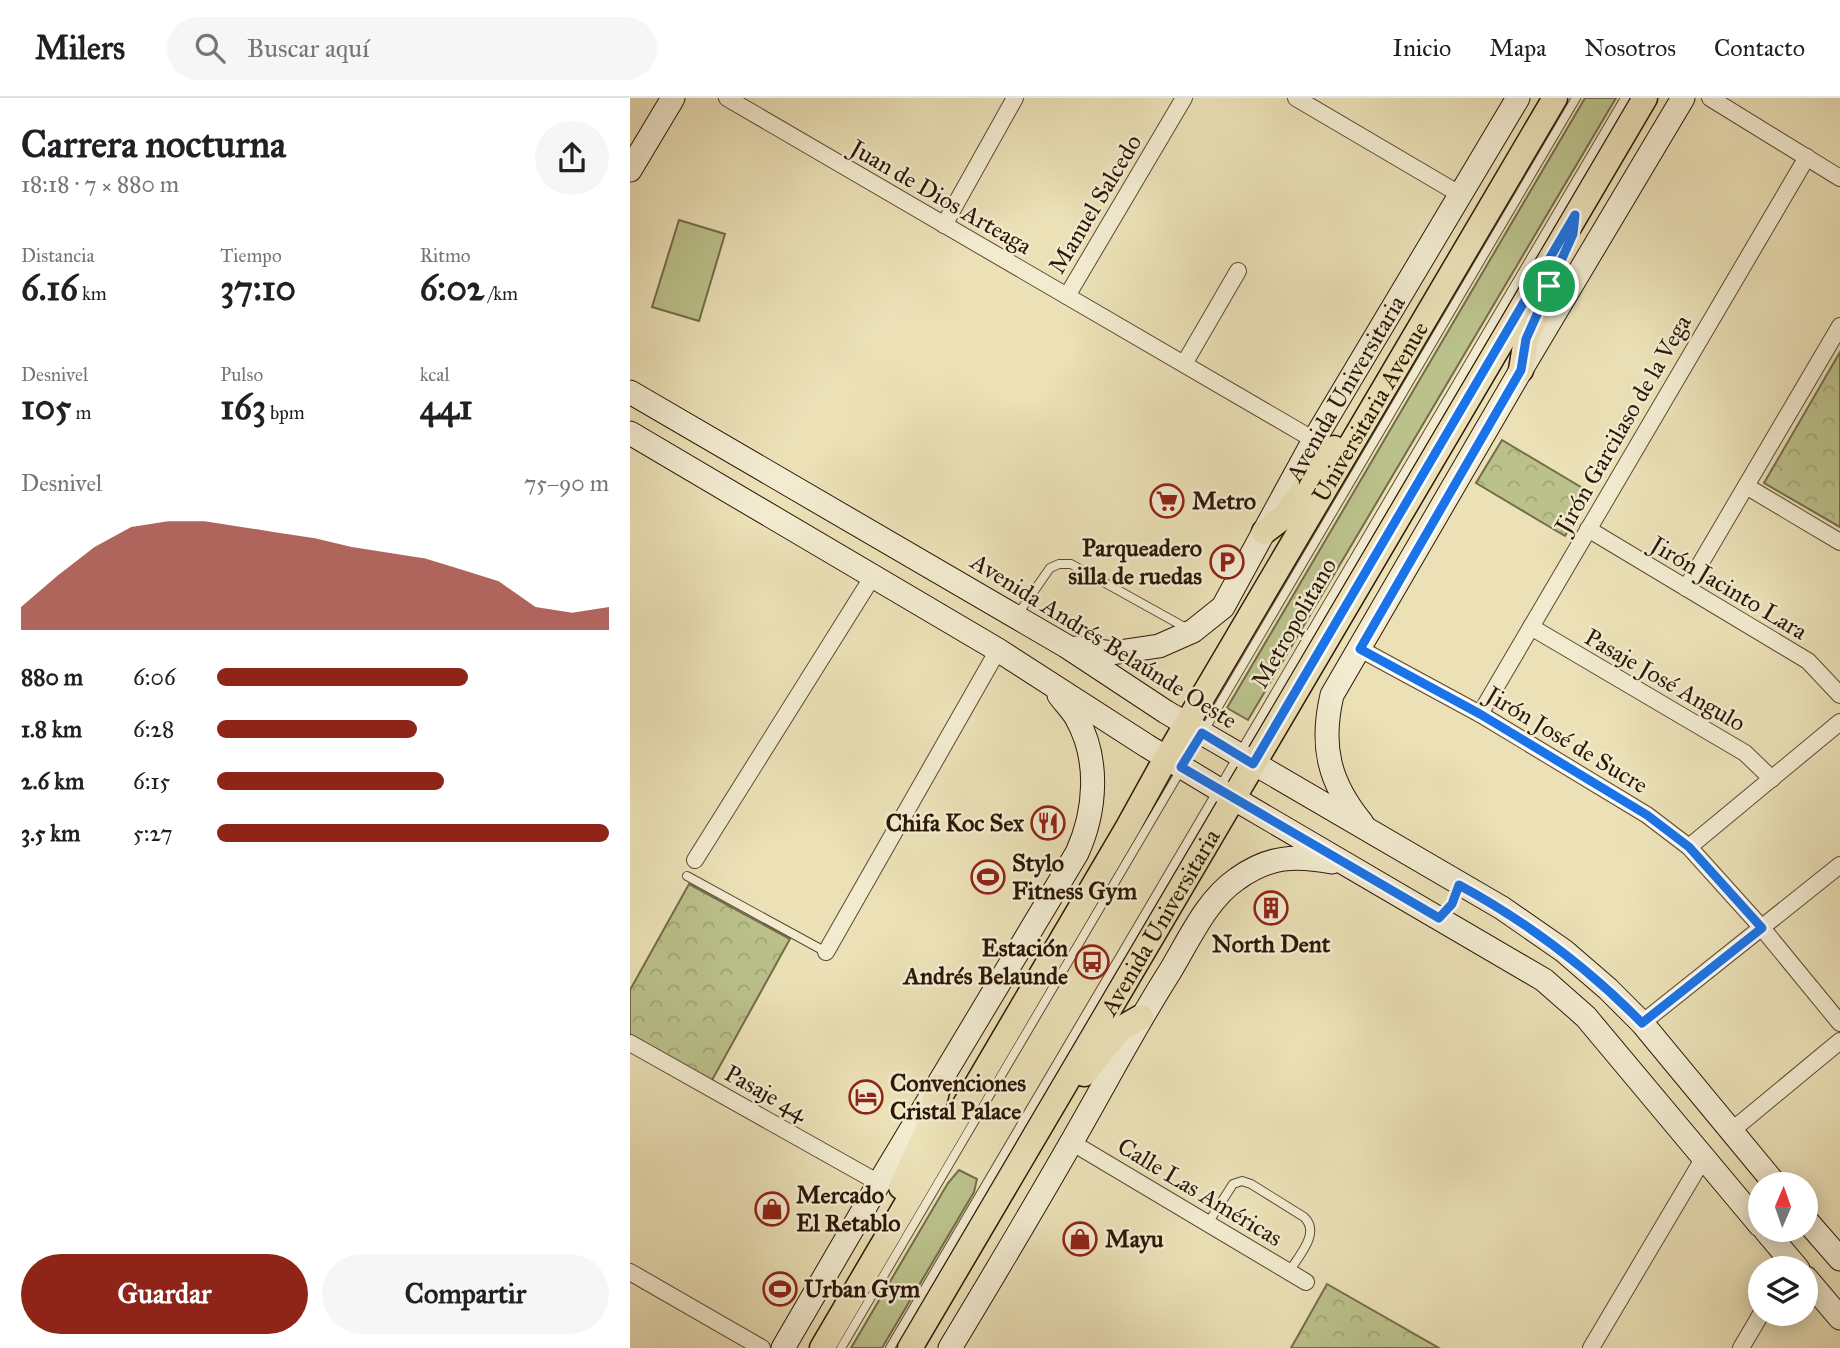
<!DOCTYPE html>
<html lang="es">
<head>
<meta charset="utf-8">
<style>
	:root { --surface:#fff; --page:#f6f6f6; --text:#202124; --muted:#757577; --line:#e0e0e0; --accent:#8f2418 }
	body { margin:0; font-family:"IM FELL Great Primer",serif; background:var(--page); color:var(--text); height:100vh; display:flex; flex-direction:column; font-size:26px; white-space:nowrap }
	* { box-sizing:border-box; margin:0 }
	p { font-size:23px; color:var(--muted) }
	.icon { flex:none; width:38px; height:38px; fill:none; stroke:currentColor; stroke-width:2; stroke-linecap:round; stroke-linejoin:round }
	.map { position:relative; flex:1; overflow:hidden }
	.panel { display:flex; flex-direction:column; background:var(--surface); width:630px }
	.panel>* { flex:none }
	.needle { width:46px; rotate:2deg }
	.fabs { position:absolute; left:1118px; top:1074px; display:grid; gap:14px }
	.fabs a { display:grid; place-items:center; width:70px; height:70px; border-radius:50%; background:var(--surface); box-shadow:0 4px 18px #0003; font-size:35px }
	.pin { position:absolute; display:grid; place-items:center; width:60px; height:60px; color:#fff; margin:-30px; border:4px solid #fff; border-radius:50%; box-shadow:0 2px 7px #0007 }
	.round { display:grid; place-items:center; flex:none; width:74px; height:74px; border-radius:37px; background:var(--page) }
	.head { display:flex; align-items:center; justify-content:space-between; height:119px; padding:0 21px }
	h1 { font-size:38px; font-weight:700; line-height:52px }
	.stats { display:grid; grid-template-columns:repeat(3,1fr); gap:10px; height:119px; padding:7px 21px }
	.stats div { display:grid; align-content:center }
	.stats b { font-size:35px; font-weight:700 }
	.stats small { font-size:19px; font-weight:400 }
	.stats p { font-size:19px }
	.chart { height:196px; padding:14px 21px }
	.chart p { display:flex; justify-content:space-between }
	.chart svg { width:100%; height:126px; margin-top:7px; fill:var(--accent); opacity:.7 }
	.cta { display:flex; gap:14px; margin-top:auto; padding:14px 21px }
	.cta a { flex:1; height:80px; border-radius:42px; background:var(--accent); color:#fff; font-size:28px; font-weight:700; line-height:80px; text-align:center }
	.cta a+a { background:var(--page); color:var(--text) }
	ul { padding:0 21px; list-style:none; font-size:23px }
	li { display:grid; grid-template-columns:112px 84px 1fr; align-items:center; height:52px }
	li i { height:18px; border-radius:9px; background:var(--accent) }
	header { display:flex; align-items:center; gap:42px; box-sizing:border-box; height:98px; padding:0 35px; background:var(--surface); border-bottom:2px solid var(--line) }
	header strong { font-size:33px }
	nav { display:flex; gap:38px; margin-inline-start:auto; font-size:24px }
	.search { width:490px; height:63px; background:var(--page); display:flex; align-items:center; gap:18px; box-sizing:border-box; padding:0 24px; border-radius:38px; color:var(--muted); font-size:26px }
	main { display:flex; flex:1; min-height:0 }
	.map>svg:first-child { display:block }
</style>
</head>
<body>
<header>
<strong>Milers</strong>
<div class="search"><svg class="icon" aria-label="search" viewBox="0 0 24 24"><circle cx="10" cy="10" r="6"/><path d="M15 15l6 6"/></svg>Buscar aquí</div>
<nav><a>Inicio</a><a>Mapa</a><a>Nosotros</a><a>Contacto</a></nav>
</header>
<main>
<section class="panel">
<div class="head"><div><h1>Carrera nocturna</h1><p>18:18 · 7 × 880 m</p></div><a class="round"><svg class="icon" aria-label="share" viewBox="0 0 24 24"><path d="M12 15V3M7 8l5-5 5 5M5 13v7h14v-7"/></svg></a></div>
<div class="stats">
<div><p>Distancia</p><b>6.16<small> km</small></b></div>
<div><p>Tiempo</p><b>37:10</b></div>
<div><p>Ritmo</p><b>6:02<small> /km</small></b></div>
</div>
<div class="stats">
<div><p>Desnivel</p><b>105<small> m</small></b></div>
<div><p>Pulso</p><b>163<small> bpm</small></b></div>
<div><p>kcal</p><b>441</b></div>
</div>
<div class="chart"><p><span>Desnivel</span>75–90 m</p>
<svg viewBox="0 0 160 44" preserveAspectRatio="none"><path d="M0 44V36L10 25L20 15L30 8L40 6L50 6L60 8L70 10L80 12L90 15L100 17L110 19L120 23L130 27L140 36L150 38L160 36V44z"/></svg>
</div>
<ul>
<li><b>880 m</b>6:06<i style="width:64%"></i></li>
<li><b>1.8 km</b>6:28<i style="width:51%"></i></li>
<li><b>2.6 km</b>6:15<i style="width:58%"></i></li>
<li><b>3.5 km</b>5:27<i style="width:100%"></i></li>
</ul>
<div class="cta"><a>Guardar</a><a>Compartir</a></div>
</section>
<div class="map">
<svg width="1210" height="1250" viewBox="0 0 1210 1250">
	<defs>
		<pattern id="park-crowns" width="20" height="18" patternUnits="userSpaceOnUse" patternTransform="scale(1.75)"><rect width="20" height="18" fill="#bbc18b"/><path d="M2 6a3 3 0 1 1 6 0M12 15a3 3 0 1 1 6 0" fill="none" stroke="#a1a576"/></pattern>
	</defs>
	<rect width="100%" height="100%" fill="#ebe0b6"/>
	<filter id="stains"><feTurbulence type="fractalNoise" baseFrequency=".00286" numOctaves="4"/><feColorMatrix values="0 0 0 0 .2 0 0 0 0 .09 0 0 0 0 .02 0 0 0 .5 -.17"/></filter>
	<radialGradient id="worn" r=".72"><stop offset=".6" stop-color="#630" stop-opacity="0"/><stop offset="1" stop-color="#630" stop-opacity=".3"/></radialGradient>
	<g fill="#bbc18b" stroke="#746c49" stroke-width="2">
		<polygon points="955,0 986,0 618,622 597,610"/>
		<polygon points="49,122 95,136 69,223 22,209"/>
		<polygon points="329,1072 347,1081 344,1094 252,1250 221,1250 318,1085"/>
	</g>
	<g fill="url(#park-crowns)" stroke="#746c49" stroke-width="2">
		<polygon points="1210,254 1210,429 1134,385"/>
		<polygon points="872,342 961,395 935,438 846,385"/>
		<polygon points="59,786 160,841 81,984 0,940 0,892"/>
		<polygon points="697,1186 809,1250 661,1250"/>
	</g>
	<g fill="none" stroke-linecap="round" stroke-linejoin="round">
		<defs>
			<g id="lane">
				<polyline points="388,516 420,470 429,466 441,466 558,531"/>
				<polyline points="57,778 196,854"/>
				<path d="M 578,1125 L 603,1086 L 612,1083 L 621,1086 L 674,1119 C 691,1135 669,1157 659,1174"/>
				<polyline points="211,1250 946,0"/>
				<polyline points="260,1250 995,0"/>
			</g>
			<g id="street">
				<polyline points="97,0 684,342"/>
				<polyline points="666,0 831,97"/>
				<polyline points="1080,0 1210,80"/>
				<polyline points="314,127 385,0"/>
				<polyline points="437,198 554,0"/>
				<polyline points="554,266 608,173"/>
				<polyline points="1116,388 1210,444"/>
				<polyline points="958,431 1178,563 1210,597"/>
				<polyline points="1056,490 1210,228"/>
				<polyline points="901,529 1115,655 1142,681"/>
				<polyline points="730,551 850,616 1017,717 1059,749 1132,830 1210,925"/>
				<polyline points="850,616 1177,59"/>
				<polyline points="1059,749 1210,624"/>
				<polyline points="65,762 243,478"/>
				<polyline points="196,854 368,552"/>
				<polyline points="1012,925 1210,767"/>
				<polyline points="0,945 249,1085"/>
				<polyline points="1100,1034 1210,943"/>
				<polyline points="441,1044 676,1184"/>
				<polyline points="0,1174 132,1250"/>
				<polyline points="961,1250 1073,1061"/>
				<polyline points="1111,1250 1131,1216"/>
			</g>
			<g id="secondary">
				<polyline points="0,72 43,0"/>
				<polyline points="0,294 436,548 536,614 872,810 934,853 978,891 1012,925 1146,1087"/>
				<polyline points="0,335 368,552 517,648 603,700 914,882 956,919 1130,1127"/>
				<path id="s1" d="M 445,550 L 482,555 L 529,548 L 563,533 L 593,509 L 684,342 L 888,0"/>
				<path d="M 732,725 C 699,685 690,648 702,597 L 891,272 L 1053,0"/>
				<polyline points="1176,1122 1210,1161"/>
				<polyline points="1135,1132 1168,1171"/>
				<polyline points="1176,1180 1210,1220"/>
				<path d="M 153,1250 L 249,1085 L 447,755 C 466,713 470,661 446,619 C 441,611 434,604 429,597"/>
				<path d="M 320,1250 C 361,1182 402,1113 441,1045 C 474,988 504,930 539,875 C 558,844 576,802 607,781 C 639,758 665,757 702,764"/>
			</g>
			<g id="primary">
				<polyline points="891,272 896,241 920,187"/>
				<polyline points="634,434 655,418 704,350"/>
				<polyline points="454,976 490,931 511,919"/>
				<polyline points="271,1089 298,1031 308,989"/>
				<path id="s2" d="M 192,1250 L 498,729 L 530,671 L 925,0"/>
				<path id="s3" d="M 280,1250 L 1015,0"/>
			</g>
		</defs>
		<use href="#lane" stroke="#5c4933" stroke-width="10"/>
		<use href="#street" stroke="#5c4933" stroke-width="18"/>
		<use href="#secondary" stroke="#2c1707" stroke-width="25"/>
		<use href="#primary" stroke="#2c1707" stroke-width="27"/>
		<use href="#lane" stroke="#f2ebd0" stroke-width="8"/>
		<use href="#street" stroke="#f2ebd0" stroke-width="16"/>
		<use href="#secondary" stroke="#f2ebd0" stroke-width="23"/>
		<use href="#primary" stroke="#ebe0b6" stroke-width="24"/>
	</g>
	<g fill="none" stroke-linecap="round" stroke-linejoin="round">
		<defs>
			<path id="route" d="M 945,117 L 943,136 L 896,241 L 891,272 L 730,551 L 850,616 L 1017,717 L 1059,749 L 1132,830 L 1012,925 C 957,869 897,824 829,787 L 822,806 L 809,820 L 551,669 L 572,635 L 623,666 Z"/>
		</defs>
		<use href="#route" stroke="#fff" stroke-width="14"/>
		<use href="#route" stroke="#1a73e8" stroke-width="9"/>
	</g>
	<defs>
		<symbol id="supermarket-ring" viewBox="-11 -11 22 22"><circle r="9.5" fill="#f2ebd0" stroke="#8f2418" stroke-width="1.5"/><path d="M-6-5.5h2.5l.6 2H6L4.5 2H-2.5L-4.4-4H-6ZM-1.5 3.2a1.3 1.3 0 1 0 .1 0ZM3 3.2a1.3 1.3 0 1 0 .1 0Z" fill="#8f2418"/></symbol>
		<symbol id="parking-ring" viewBox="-11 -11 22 22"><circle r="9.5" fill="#f2ebd0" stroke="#8f2418" stroke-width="1.5"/><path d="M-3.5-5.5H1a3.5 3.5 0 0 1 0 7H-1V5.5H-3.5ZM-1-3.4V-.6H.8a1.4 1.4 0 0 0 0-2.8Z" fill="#8f2418"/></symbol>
		<symbol id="restaurant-ring" viewBox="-11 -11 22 22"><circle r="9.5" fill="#f2ebd0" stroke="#8f2418" stroke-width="1.5"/><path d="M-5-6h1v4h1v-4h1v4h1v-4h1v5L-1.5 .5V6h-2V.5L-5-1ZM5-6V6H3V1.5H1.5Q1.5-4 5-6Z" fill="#8f2418"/></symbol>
		<symbol id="stadium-ring" viewBox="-11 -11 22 22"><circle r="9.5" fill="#f2ebd0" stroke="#8f2418" stroke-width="1.5"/><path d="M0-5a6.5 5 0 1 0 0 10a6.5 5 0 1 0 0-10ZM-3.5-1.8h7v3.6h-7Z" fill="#8f2418"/></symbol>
		<symbol id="building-ring" viewBox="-11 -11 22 22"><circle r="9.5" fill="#f2ebd0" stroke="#8f2418" stroke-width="1.5"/><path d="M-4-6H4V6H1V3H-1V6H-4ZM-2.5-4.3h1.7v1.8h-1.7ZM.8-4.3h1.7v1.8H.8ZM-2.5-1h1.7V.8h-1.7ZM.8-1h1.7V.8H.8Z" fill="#8f2418"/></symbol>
		<symbol id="bus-ring" viewBox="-11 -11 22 22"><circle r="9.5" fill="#f2ebd0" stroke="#8f2418" stroke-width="1.5"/><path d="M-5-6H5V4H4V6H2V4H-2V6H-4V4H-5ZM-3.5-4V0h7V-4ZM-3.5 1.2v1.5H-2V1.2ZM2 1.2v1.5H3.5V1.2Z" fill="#8f2418"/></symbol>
		<symbol id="hotel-ring" viewBox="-11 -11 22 22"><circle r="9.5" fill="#f2ebd0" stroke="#8f2418" stroke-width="1.5"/><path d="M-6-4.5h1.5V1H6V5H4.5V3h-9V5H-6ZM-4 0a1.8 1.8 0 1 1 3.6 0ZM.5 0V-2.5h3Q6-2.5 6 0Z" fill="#8f2418"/></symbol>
		<symbol id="shop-ring" viewBox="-11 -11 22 22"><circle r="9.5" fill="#f2ebd0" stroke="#8f2418" stroke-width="1.5"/><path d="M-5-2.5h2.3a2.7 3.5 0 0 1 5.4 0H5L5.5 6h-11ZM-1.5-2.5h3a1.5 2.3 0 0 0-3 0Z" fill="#8f2418"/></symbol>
	</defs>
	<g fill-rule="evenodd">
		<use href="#supermarket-ring" x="518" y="384" width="38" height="38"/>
		<use href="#parking-ring" x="578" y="445" width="38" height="38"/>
		<use href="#restaurant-ring" x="399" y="706" width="38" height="38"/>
		<use href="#stadium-ring" x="339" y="760" width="38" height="38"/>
		<use href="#building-ring" x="622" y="791" width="38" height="38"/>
		<use href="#bus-ring" x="443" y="845" width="38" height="38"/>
		<use href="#hotel-ring" x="217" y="980" width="38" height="38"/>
		<use href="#shop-ring" x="123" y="1092" width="38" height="38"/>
		<use href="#shop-ring" x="431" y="1122" width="38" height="38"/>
		<use href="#stadium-ring" x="131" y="1172" width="38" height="38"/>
	</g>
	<g text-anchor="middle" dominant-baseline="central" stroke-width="5" stroke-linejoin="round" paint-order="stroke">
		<g font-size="24" fill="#2c1707" stroke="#f2ebd0">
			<text transform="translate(311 99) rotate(30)">Juan de Dios Arteaga</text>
			<text transform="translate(465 106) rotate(-59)">Manuel Salcedo</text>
			<text stroke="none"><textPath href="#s1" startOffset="411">Avenida Universitaria</textPath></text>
			<text stroke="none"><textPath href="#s2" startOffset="1085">Universitaria Avenue</textPath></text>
			<text transform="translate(993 326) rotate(-60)">Jirón Garcilaso de la Vega</text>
			<text transform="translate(1099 490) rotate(31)">Jirón Jacinto Lara</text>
			<text transform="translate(664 525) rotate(-60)">Metropolitano</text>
			<text transform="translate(474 543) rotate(32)">Avenida Andrés Belaúnde Oeste</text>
			<text transform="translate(1035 582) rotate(30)">Pasaje José Angulo</text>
			<text transform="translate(937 642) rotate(31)">Jirón José de Sucre</text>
			<text stroke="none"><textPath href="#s3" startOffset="494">Avenida Universitaria</textPath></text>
			<text transform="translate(136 995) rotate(29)">Pasaje 44</text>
			<text transform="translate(570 1094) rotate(31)">Calle Las Américas</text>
		</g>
		<g font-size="24" font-weight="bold" fill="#2c1707" stroke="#f2ebd0" text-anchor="start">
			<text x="562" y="403">Metro</text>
			<text x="572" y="450" text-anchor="end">Parqueadero<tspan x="572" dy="28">silla de ruedas</tspan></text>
			<text x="394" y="725" text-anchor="end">Chifa Koc Sex</text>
			<text x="382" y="765">Stylo<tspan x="382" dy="28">Fitness Gym</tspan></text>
			<text x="641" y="846" text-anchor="middle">North Dent</text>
			<text x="438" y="850" text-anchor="end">Estación<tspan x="438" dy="28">Andrés Belaunde</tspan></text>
			<text x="260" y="985">Convenciones<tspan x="260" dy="28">Cristal Palace</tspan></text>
			<text x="166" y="1097">Mercado<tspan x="166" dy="28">El Retablo</tspan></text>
			<text x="475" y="1141">Mayu</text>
			<text x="174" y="1191">Urban Gym</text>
		</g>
	</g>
	<rect width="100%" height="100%" filter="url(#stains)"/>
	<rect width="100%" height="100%" fill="url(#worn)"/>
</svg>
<div class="fabs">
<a><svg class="needle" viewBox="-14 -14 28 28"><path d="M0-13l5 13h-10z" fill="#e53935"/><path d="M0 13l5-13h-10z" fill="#757577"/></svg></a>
<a><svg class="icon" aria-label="layers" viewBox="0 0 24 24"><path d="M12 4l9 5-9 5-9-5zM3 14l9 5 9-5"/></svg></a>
</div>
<div class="pin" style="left:919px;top:188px;background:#1e9e55"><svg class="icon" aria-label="arrive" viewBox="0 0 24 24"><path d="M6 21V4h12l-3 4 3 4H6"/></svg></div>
</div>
</main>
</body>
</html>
